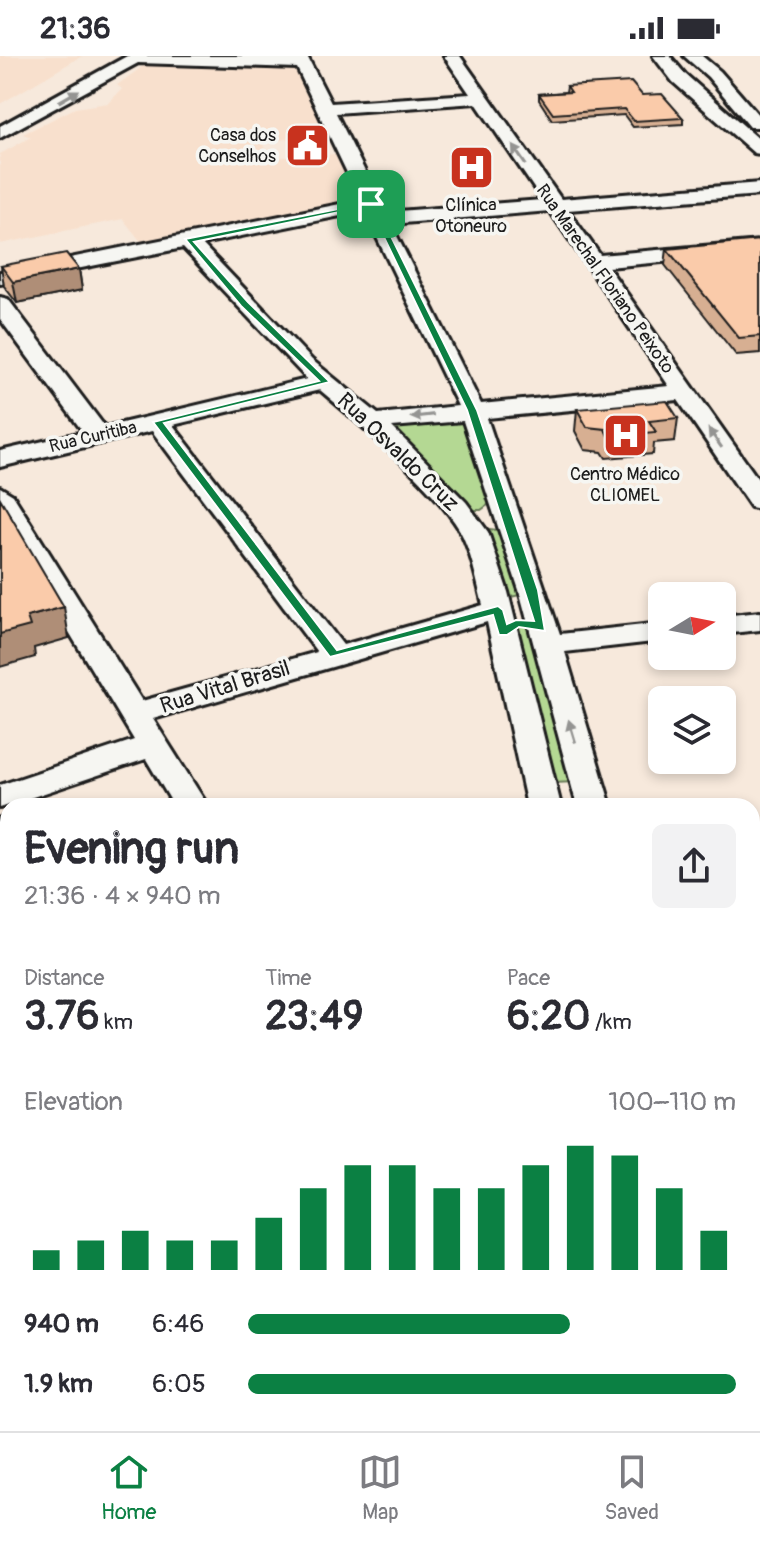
<!DOCTYPE html>
<html lang="en">
<head>
<meta charset="utf-8">
<style>
	:root { --surface:#fff; --page:#f2f2f3; --text:#2b2b33; --muted:#7c7c81; --line:#e1e1e2; --accent:#0b8043 }
	body { margin:0; font-family:Pangolin,sans-serif; background:var(--page); color:var(--text); height:100vh; display:flex; flex-direction:column; font-size:30px; white-space:nowrap }
	* { box-sizing:border-box; margin:0 }
	p { font-size:26px; color:var(--muted) }
	.icon { flex:none; width:44px; height:44px; fill:none; stroke:currentColor; stroke-width:2; stroke-linecap:round; stroke-linejoin:round }
	.map { position:relative; flex:1; overflow:hidden }
	.sheet { position:absolute; left:0px; top:742px; width:760px; height:634px; display:flex; flex-direction:column; background:var(--surface); border-radius:24px 24px 0 0; box-shadow:0 4px 12px #0003 }
	.sheet>* { flex:none }
	.needle { width:52px; rotate:80deg }
	.controls { position:absolute; left:648px; top:526px; display:grid; gap:16px }
	.controls a { display:grid; place-items:center; width:88px; height:88px; border-radius:12px; background:var(--surface); box-shadow:0 4px 12px #0003; font-size:40px }
	.pin { position:absolute; display:grid; place-items:center; width:68px; height:68px; color:#fff; margin:-34px; border-radius:16px; box-shadow:0 4px 12px #0006 }
	.round { display:grid; place-items:center; flex:none; width:84px; height:84px; border-radius:12px; background:var(--page) }
	.overview { display:flex; align-items:center; justify-content:space-between; height:136px; padding:0 24px }
	h1 { font-size:44px; font-weight:700; line-height:60px }
	.metrics { display:grid; grid-template-columns:repeat(3,1fr); gap:12px; height:136px; padding:8px 24px }
	.metrics div { display:grid; align-content:center }
	.metrics b { font-size:40px; font-weight:700 }
	.metrics small { font-size:22px; font-weight:400 }
	.metrics p { font-size:22px }
	.chart { height:224px; padding:16px 24px }
	.chart p { display:flex; justify-content:space-between }
	.chart svg { width:100%; height:144px; margin-top:8px; stroke:var(--accent); stroke-width:6 }
	ul { padding:0 24px; list-style:none; font-size:26px }
	li { display:grid; grid-template-columns:128px 96px 1fr; align-items:center; height:60px }
	li i { height:20px; border-radius:10px; background:var(--accent) }
	.status { display:flex; justify-content:space-between; align-items:center; height:56px; padding:0 40px; background:var(--surface); direction:ltr }
	.status svg { height:22px; fill:currentColor }
	.menu { display:flex; justify-content:space-around; align-items:center; height:112px; border-top:2px solid var(--line); background:var(--surface); font-size:22px; color:var(--muted) }
	.menu a { display:grid; justify-items:center; gap:4px }
	.menu .selected { color:var(--accent) }
	.map>svg:first-child { display:block }
</style>
</head>
<body>
<div class="status"><b>21:36</b><svg viewBox="0 0 49 12"><path d="M0 12V9h3v3zM5 12V6h3v6zM10 12V3h3v9zM15 12V0h3v12zM26 1h20v11H26zM47 4h2v5h-2z"/></svg></div>
<div class="map">
<svg width="760" height="1375" viewBox="0 0 760 1375">
	<rect width="100%" height="100%" fill="#f7e9dc"/>
	<filter id="ink" filterUnits="userSpaceOnUse"><feTurbulence type="fractalNoise" baseFrequency=".0125" numOctaves="2"/><feDisplacementMap in="SourceGraphic" scale="16" xChannelSelector="R" yChannelSelector="G"/><feConvolveMatrix kernelMatrix="1 2 1 2 8 2 1 2 1" color-interpolation-filters="sRGB"/></filter>
	<g filter="url(#ink)">
		<g fill="#f8e0cd">
			<polygon points="0,0 82,0 0,48"/>
			<polygon points="149,6 296,9 327,76 262,87 270,102 338,98 354,140 343,147 142,187 123,163 0,188 0,98 31,81 23,78 75,52 108,47 122,33 117,29"/>
		</g>
		<g fill="#b4d893" stroke="#687a58" stroke-width="2">
			<polygon points="468,361 492,446 481,454 471,454 391,371"/>
			<polygon points="489,473 505,475 524,538 506,542 484,475"/>
			<polygon points="531,566 575,726 552,727 515,567"/>
		</g>
		<g fill="none" stroke-linecap="round" stroke-linejoin="round">
			<defs>
				<g id="minor">
					<path d="M 127,0 L 307,0 L 331,47 L 470,38 L 444,0 L 460,0 L 561,143 L 760,127 L 760,139 L 568,154 L 600,199 L 760,185 L 760,197 L 608,211 L 760,426 L 760,453 L 751,451 L 678,344 L 487,362 L 560,578 L 662,567 L 662,585 L 565,596 L 611,750 L 577,750 L 519,534 L 463,365 L 392,371 L 466,446 L 488,476 L 508,536 L 561,750 L 527,750 L 487,566 L 153,663 L 208,750 L 174,750 L 146,703 L 0,752 L 0,729 L 134,684 L 0,461 L 0,431 L 13,439 L 142,645 L 317,596 L 152,375 L 0,411 L 0,395 L 83,376 L 0,263 L 0,241 L 8,243 L 105,371 L 307,323 L 183,192 L 0,228 L 0,216 L 360,144 L 297,12 L 138,7 L 0,82 L 0,70 ZM 476,47 L 542,144 L 385,156 L 336,57 ZM 365,155 L 368,163 L 458,350 L 378,358 L 312,304 L 202,188 ZM 550,155 L 669,330 L 481,348 L 391,168 ZM 320,334 C 361,369 432,429 459,473 C 471,494 477,526 483,549 L 343,589 L 173,369 Z"/>
					<polygon points="653,0 670,0 685,18 760,84 760,98 754,97 673,26"/>
					<polygon points="684,0 702,0 720,15 760,61 760,71 750,71 708,21"/>
					<polygon points="760,556 760,574 722,578 722,560"/>
					<polygon points="0,762 8,764 8,805 0,803"/>
					<polygon points="0,839 8,841 8,882 0,880"/>
					<polygon points="760,933 760,963 752,966 752,936"/>
					<polygon points="0,1231 8,1234 8,1295 0,1292"/>
					<polygon points="760,1265 760,1311 752,1314 752,1269"/>
					<polygon points="0,1347 8,1350 8,1368 65,1368 68,1375 0,1375"/>
					<polygon points="213,1368 308,1368 311,1375 216,1375"/>
					<polygon points="535,1368 584,1368 587,1375 538,1375"/>
					<polygon points="595,1368 652,1368 649,1375 592,1375"/>
				</g>
			</defs>
			<use href="#minor" stroke="#1c1c1c" stroke-width="6"/>
			<use href="#minor" fill="#f6f6f2" fill-rule="evenodd"/>
		</g>
		<g fill="#d7af92" stroke="#1c1c1c" stroke-width="2">
			<polygon points="567,30 642,39 683,62 683,68 633,71 624,59 552,64 539,44 539,38 566,36"/>
			<polygon points="760,184 760,297 736,299 665,209 667,193"/>
			<polygon points="1,210 79,213 82,234 17,247 4,230"/>
			<polygon points="577,353 678,362 675,385 654,387 653,398 606,402 602,396 585,394 575,375"/>
		</g>
		<g fill="#af8e77" stroke="#1c1c1c" stroke-width="2">
			<polygon points="79,213 82,234 17,247 13,226"/>
			<polygon points="64,551 69,582 34,592 35,601 0,611 0,578 27,561"/>
		</g>
		<g fill="#facbaa" stroke="#1c1c1c" stroke-width="2">
			<polygon points="631,26 642,39 662,38 683,62 634,65 624,53 553,58 539,38 571,36 567,30"/>
			<polygon points="760,184 760,280 739,282 667,193"/>
			<polygon points="66,197 79,213 13,226 1,210"/>
			<polygon points="667,345 678,362 649,365 656,376 608,380 605,373 587,371 577,353"/>
			<polygon points="0,442 64,551 27,561 30,570 0,578"/>
		</g>
		<defs><path id="oneway-solid" d="M-6-.8H1V-3.2L6.5 0L1 3.2V.8H-6Z" transform="scale(2)"/></defs>
		<g fill="#949492">
			<use href="#oneway-solid" transform="translate(69 40) rotate(-30)"/>
			<use href="#oneway-solid" transform="translate(519 99) rotate(-124)"/>
			<use href="#oneway-solid" transform="translate(422 360) rotate(173)"/>
			<use href="#oneway-solid" transform="translate(715 382) rotate(-125)"/>
			<use href="#oneway-solid" transform="translate(572 675) rotate(-107)"/>
		</g>
	</g>
	<path fill="#0b8043" stroke="#fff" stroke-width="2" fill-rule="evenodd" d="M 374,146 L 477,354 L 538,534 L 545,575 L 519,571 L 507,579 L 499,579 L 493,559 L 330,601 L 153,366 L 319,325 L 241,250 L 185,183 ZM 369,150 L 467,354 L 534,565 L 516,564 L 507,568 L 503,554 L 498,550 L 337,594 L 164,367 L 330,326 L 248,246 L 194,186 Z"/>
	<defs>
		<symbol id="civic-square" viewBox="-11 -11 22 22"><rect x="-9" y="-9" width="18" height="18" rx="4" fill="#c8321e" stroke="#f6f6f2"/><path d="M-.6-6.5H3V-4.5H.6V-3L4-1V1h2V6H-6V1h2V-1L-.6-3ZM-1.2 2.5V6h2.4V2.5Z" fill="#fff"/></symbol>
		<symbol id="hospital-square" viewBox="-11 -11 22 22"><rect x="-9" y="-9" width="18" height="18" rx="4" fill="#c8321e" stroke="#f6f6f2"/><path d="M-5-5h3v3.5h4V-5h3V5h-3V1.5h-4V5h-3Z" fill="#fff"/></symbol>
	</defs>
	<g fill-rule="evenodd">
		<use href="#civic-square" x="282" y="64" width="51" height="51"/>
		<use href="#hospital-square" x="446" y="86" width="51" height="51"/>
		<use href="#hospital-square" x="600" y="354" width="51" height="51"/>
	</g>
	<g text-anchor="middle" dominant-baseline="central" stroke-width="7" stroke-linejoin="round" paint-order="stroke">
		<g font-size="18" fill="#1c1c1c" stroke="#f6f6f2">
			<text x="276" y="79" text-anchor="end">Casa dos<tspan x="276" dy="21">Conselhos</tspan></text>
			<text x="471" y="149">Clínica<tspan x="471" dy="21">Otoneuro</tspan></text>
			<text x="625" y="418">Centro Médico<tspan x="625" dy="21">CLIOMEL</tspan></text>
		</g>
		<g font-size="18" fill="#1c1c1c" stroke="#f6f6f2">
			<text transform="translate(605 223) rotate(55)">Rua Marechal Floriano Peixoto</text>
			<text transform="translate(93 381) rotate(-13)">Rua Curitiba</text>
		</g>
		<g font-size="22" fill="#1c1c1c" stroke="#f6f6f2">
			<text transform="translate(398 396) rotate(44)">Rua Osvaldo Cruz</text>
			<text transform="translate(225 631) rotate(-17)">Rua Vital Brasil</text>
		</g>
	</g>
</svg>
<div class="controls">
<a><svg class="needle" viewBox="-14 -14 28 28"><path d="M0-13l5 13h-10z" fill="#e53935"/><path d="M0 13l5-13h-10z" fill="#7c7c81"/></svg></a>
<a><svg class="icon" aria-label="layers" viewBox="0 0 24 24"><path d="M12 4l9 5-9 5-9-5zM3 14l9 5 9-5"/></svg></a>
</div>
<div class="pin" style="left:371px;top:148px;background:#1e9e55"><svg class="icon" aria-label="arrive" viewBox="0 0 24 24"><path d="M6 21V4h12l-3 4 3 4H6"/></svg></div>
<section class="sheet">
<div class="overview"><div><h1>Evening run</h1><p>21:36 · 4 × 940 m</p></div><a class="round"><svg class="icon" aria-label="share" viewBox="0 0 24 24"><path d="M12 15V3M7 8l5-5 5 5M5 13v7h14v-7"/></svg></a></div>
<div class="metrics">
<div><p>Distance</p><b>3.76<small> km</small></b></div>
<div><p>Time</p><b>23:49</b></div>
<div><p>Pace</p><b>6:20<small> /km</small></b></div>
</div>
<div class="chart"><p><span>Elevation</span>100–110 m</p>
<svg viewBox="0 0 160 44" preserveAspectRatio="none"><path d="M5 44V38M15 44V35M25 44V32M35 44V35M45 44V35M55 44V28M65 44V19M75 44V12M85 44V12M95 44V19M105 44V19M115 44V12M125 44V6M135 44V9M145 44V19M155 44V32"/></svg>
</div>
<ul>
<li><b>940 m</b>6:46<i style="width:66%"></i></li>
<li><b>1.9 km</b>6:05<i style="width:100%"></i></li>
</ul>
</section>
</div>
<nav class="menu">
<a class="selected"><svg class="icon" aria-label="home" viewBox="0 0 24 24"><path d="M3 11l9-7 9 7M6 9v11h12V9"/></svg>Home</a>
<a><svg class="icon" aria-label="map" viewBox="0 0 24 24"><path d="M3 6l6-2 6 2 6-2v14l-6 2-6-2-6 2zM9 4v14M15 6v14"/></svg>Map</a>
<a><svg class="icon" aria-label="saved" viewBox="0 0 24 24"><path d="M7 4h10v16l-5-4-5 4z"/></svg>Saved</a>
</nav>
</body>
</html>
